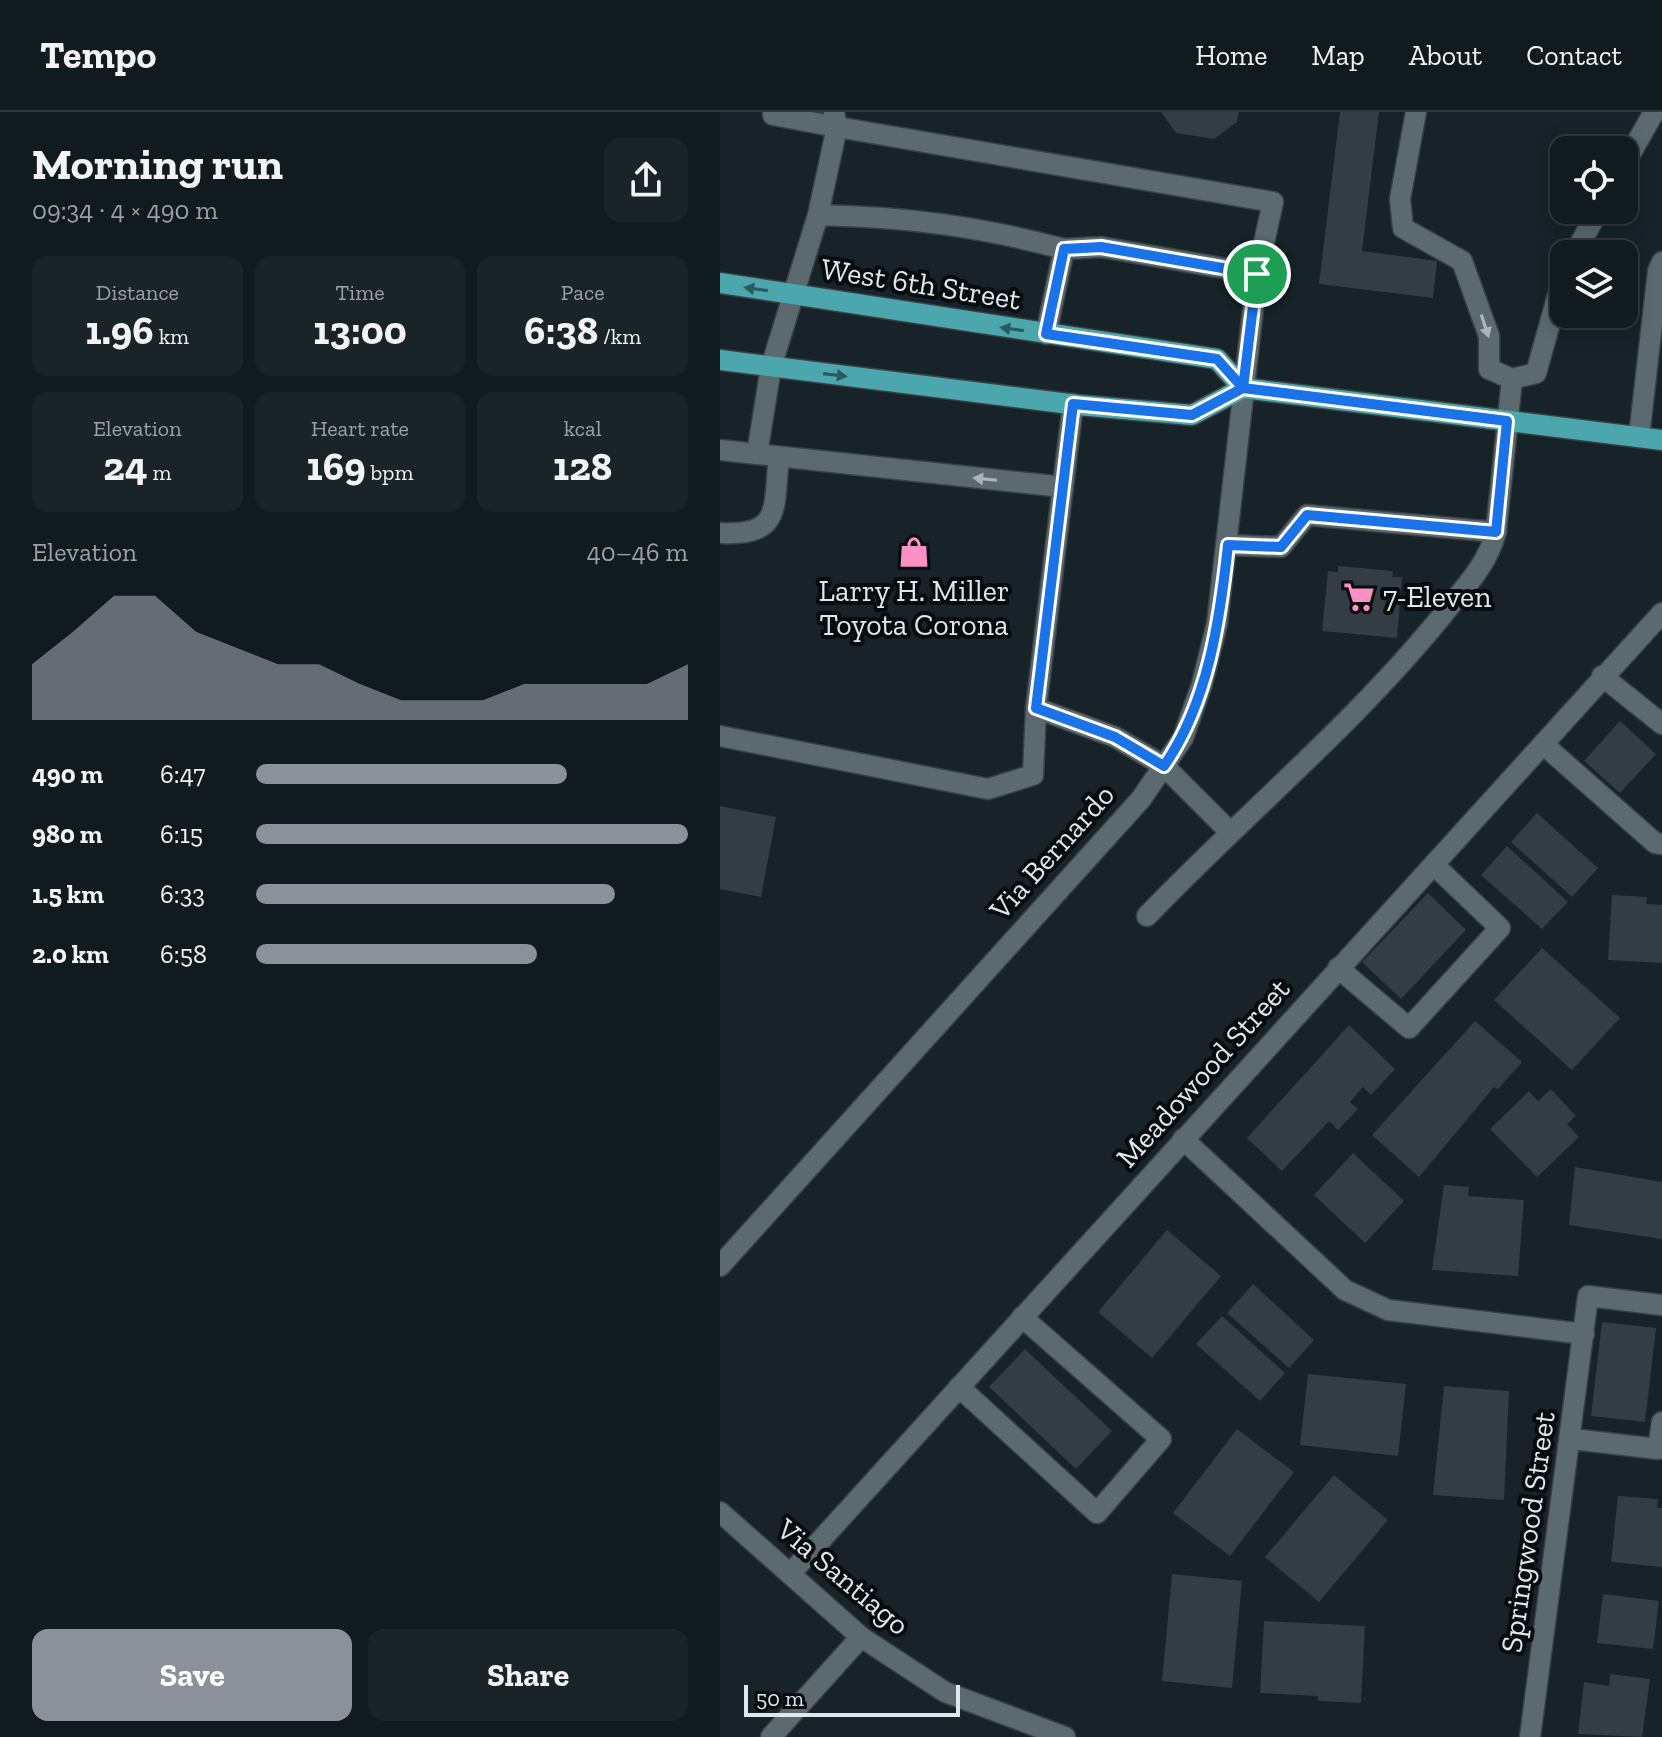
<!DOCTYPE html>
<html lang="en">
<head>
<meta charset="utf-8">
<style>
	:root { --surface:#111a1e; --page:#1a2327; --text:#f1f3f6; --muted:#9ca1a4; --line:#30383c; --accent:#8c9099 }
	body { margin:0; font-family:"Zilla Slab",serif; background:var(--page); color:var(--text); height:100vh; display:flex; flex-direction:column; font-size:30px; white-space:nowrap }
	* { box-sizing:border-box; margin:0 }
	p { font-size:26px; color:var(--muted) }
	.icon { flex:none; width:44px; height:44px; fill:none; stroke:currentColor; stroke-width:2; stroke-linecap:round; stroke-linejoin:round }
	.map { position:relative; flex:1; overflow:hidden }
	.details { display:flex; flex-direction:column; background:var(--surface); width:720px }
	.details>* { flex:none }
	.controls { position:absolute; left:830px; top:24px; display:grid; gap:16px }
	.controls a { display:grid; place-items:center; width:88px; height:88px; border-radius:16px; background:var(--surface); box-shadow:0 4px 20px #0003,0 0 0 2px var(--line); font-size:40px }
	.scale { position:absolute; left:24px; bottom:20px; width:216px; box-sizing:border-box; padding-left:8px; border:4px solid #dfe7ea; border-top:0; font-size:22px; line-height:28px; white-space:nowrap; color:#dfe7ea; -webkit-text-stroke:6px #070c0e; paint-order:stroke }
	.pin { position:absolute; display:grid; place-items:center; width:68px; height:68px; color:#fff; margin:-34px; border:4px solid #fff; border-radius:50%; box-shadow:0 2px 8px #0007 }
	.round { display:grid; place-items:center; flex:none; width:84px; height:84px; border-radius:16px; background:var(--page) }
	.headline { display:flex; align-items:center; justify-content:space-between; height:136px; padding:0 32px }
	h1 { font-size:44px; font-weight:700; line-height:60px }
	.figures { display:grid; grid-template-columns:repeat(3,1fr); gap:12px; height:136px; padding:8px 32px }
	.figures div { display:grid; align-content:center; border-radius:16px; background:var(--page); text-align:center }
	.figures b { font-size:40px; font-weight:700 }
	.figures small { font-size:22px; font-weight:400 }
	.figures p { font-size:22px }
	.chart { height:224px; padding:16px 32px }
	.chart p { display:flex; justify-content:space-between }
	.chart svg { width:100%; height:144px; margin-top:8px; fill:var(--accent); opacity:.7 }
	.action { display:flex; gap:16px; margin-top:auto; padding:16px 32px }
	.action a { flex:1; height:92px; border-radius:16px; background:var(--accent); color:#fff; font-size:32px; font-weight:700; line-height:92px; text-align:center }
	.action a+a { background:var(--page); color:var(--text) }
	ul { padding:0 32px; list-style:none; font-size:26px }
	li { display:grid; grid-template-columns:128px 96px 1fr; align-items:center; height:60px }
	li i { height:20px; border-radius:10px; background:var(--accent) }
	header { display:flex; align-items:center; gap:48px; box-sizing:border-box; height:112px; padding:0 40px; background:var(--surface); border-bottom:2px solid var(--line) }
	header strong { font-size:38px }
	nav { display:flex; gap:44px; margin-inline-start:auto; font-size:28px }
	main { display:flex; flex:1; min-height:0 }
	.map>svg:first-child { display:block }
</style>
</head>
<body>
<header>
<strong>Tempo</strong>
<nav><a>Home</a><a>Map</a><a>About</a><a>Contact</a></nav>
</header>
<main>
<section class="details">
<div class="headline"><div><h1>Morning run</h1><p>09:34 · 4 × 490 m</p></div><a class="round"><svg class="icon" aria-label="share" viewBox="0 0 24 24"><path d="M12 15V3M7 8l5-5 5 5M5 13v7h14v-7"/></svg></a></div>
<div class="figures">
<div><p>Distance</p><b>1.96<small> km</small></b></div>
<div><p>Time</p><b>13:00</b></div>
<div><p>Pace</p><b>6:38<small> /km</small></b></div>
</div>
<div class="figures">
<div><p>Elevation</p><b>24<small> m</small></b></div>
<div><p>Heart rate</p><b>169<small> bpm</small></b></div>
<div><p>kcal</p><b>128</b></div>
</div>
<div class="chart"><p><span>Elevation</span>40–46 m</p>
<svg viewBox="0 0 160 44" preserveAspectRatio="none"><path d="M0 44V27L10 17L20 6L30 6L40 17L50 22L60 27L70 27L80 33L90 38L100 38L110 38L120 33L130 33L140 33L150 33L160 27V44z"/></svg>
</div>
<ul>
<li><b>490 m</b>6:47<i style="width:72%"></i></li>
<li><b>980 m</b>6:15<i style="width:100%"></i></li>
<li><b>1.5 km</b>6:33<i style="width:83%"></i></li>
<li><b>2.0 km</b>6:58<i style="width:65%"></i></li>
</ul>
<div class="action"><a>Save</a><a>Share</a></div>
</section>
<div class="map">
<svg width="942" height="1625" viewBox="0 0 942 1625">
	<rect width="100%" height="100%" fill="#172328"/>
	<g fill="#343c45">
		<polygon points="441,0 519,0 517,10 494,27 456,21"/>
		<polygon points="620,0 659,0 642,139 717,149 713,186 599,172"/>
		<polygon points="618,454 673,459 672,465 682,465 677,526 602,519 608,459 618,460"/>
		<polygon points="900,609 936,642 900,681 864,649"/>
		<polygon points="0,694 56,705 41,785 0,777"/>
		<polygon points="817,701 878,756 852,785 791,730"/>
		<polygon points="787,734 848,790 822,817 761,763"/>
		<polygon points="708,781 746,818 681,887 642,850"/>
		<polygon points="892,783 927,785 926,792 942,793 942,851 888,848"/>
		<polygon points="822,836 900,906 852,958 774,888"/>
		<polygon points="755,909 802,950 778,977 774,975 699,1065 652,1023"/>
		<polygon points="629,913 675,957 651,983 643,975 630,990 638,997 618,1018 609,1009 562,1059 527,1026"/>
		<polygon points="831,977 856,1004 847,1012 859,1025 817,1065 770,1017 809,979 818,989"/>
		<polygon points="633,1041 684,1089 645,1131 594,1083"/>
		<polygon points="855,1055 942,1070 942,1127 849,1113"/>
		<polygon points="724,1073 749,1075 748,1084 804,1088 798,1164 712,1158"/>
		<polygon points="447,1118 501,1164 432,1246 378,1200"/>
		<polygon points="533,1172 594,1228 569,1256 507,1201"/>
		<polygon points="502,1204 565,1261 540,1289 476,1232"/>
		<polygon points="882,1210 936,1216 925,1310 871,1304"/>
		<polygon points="305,1237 392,1319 356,1357 269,1275"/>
		<polygon points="588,1262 686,1272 678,1344 580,1333"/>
		<polygon points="724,1274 789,1279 784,1388 713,1383"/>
		<polygon points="517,1317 574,1360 510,1444 453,1401"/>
		<polygon points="614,1363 668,1408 599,1490 545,1445"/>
		<polygon points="898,1384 938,1387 937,1396 942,1396 942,1455 891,1450"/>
		<polygon points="452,1462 522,1469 512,1576 442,1569"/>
		<polygon points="883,1482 939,1489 933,1537 877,1531"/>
		<polygon points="544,1509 645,1514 641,1591 598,1589 598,1584 540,1581"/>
		<polygon points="890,1562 930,1567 922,1625 858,1622 864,1570 889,1574"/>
	</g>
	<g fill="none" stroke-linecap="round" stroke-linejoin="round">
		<defs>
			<g id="minor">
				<polyline points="53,0 53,3 117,15 114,0"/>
				<polyline points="696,0 680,87 683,116 742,149 769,224 769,257 792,267 816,261 844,161"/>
				<polyline points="904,53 934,0"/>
				<polyline points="98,103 117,15 553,90 537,162"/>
				<polyline points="854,142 879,98"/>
				<polyline points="919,325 938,159 942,150"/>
				<polyline points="0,338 37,342"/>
				<path d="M 343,375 L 37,342 L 51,255 L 98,103 C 187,105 257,114 344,137"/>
				<polyline points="776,420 792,267"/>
				<path d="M 0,421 C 63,424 53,396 59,345"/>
				<polyline points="882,564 942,612"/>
				<polyline points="316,596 395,625 444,654 509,719"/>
				<polyline points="0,624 268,677 313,663 316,596 353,292"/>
				<polyline points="823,632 935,731 942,732"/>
				<path d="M 427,804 C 524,703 633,613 721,505 C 743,477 767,454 776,420 L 587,403 L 561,435 L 508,433"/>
				<polyline points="618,856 689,916 780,816 714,753"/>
				<polyline points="463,1027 625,1178 668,1198 864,1222"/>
				<polyline points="0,1154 421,687 463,626 482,572 497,512 537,162 381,135 344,137 326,222"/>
				<polyline points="239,1275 377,1401 441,1327 302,1205"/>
				<polyline points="852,1327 938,1337 942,1310"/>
				<polyline points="0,1400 141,1525 225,1580 345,1625"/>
				<polyline points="70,1462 942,501"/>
				<polyline points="51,1625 141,1525"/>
				<polyline points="810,1625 868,1184 942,1193"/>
			</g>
			<g id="major">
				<polyline points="0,171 497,247 523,276"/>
				<polyline points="0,248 358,293 472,303 523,276 942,328"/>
			</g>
		</defs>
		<use href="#minor" stroke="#384145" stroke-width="23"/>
		<use href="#major" stroke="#384145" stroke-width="23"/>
		<use href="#minor" stroke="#5c6a70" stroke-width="20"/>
		<use href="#major" stroke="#4ba7ad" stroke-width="20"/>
	</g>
	<defs><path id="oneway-solid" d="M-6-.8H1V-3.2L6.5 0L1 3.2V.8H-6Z" transform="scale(2)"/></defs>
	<g fill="#295a5e">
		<use href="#oneway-solid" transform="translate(36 177) rotate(-172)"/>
		<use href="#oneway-solid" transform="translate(292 217) rotate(-172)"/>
		<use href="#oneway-solid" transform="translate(115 263) rotate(7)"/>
	</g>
	<g fill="#abb5b9">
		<use href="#oneway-solid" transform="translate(765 214) rotate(72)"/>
		<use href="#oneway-solid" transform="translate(265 367) rotate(-174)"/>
	</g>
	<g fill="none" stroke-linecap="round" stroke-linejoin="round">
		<defs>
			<path id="route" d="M 537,162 L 523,276 L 472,303 L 353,292 L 316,596 L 395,625 L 444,654 C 488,591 500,508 508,433 L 561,435 L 587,403 L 776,420 L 787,309 L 523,276 L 497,247 L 326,222 L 344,137 L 381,135 L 537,162"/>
		</defs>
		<use href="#route" stroke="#fff" stroke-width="16"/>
		<use href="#route" stroke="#1a73e8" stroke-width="10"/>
	</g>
	<defs>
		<symbol id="shop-bare" viewBox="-9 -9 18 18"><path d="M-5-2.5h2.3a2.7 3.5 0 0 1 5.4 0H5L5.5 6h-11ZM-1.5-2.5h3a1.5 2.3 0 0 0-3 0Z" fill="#fc8fc3" stroke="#070c0e" stroke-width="2.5" paint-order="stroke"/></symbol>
		<symbol id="supermarket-bare" viewBox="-9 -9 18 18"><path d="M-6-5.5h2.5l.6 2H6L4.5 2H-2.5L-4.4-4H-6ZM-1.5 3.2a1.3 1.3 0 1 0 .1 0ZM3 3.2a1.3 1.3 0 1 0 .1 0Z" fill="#fc8fc3" stroke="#070c0e" stroke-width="2.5" paint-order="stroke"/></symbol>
	</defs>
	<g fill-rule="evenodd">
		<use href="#shop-bare" x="172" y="418" width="44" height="44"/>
		<use href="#supermarket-bare" x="617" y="463" width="44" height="44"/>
	</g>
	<g text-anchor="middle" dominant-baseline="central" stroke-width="8" stroke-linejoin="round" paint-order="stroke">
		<g font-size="30" fill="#dfe7ea" stroke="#070c0e">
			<text transform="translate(201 172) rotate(9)">West 6th Street</text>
			<text transform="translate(332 740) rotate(-48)">Via Bernardo</text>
			<text transform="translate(483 961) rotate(-48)">Meadowood Street</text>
			<text transform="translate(808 1420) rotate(-82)">Springwood Street</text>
			<text transform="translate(123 1465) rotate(40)">Via Santiago</text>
		</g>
		<g font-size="30" fill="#dfe7ea" stroke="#070c0e">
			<text x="194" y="479">Larry H. Miller<tspan x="194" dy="34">Toyota Corona</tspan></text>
			<text x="663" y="485" text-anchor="start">7-Eleven</text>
		</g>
	</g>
</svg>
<div class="controls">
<a><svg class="icon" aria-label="locate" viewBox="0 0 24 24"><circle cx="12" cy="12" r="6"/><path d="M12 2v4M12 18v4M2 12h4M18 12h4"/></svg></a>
<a><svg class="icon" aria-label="layers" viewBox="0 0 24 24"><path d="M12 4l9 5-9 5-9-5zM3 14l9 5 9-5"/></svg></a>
</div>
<div class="scale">50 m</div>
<div class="pin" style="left:537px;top:162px;background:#1e9e55"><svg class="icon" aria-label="arrive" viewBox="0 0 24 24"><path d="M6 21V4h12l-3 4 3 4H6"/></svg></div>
</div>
</main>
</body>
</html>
